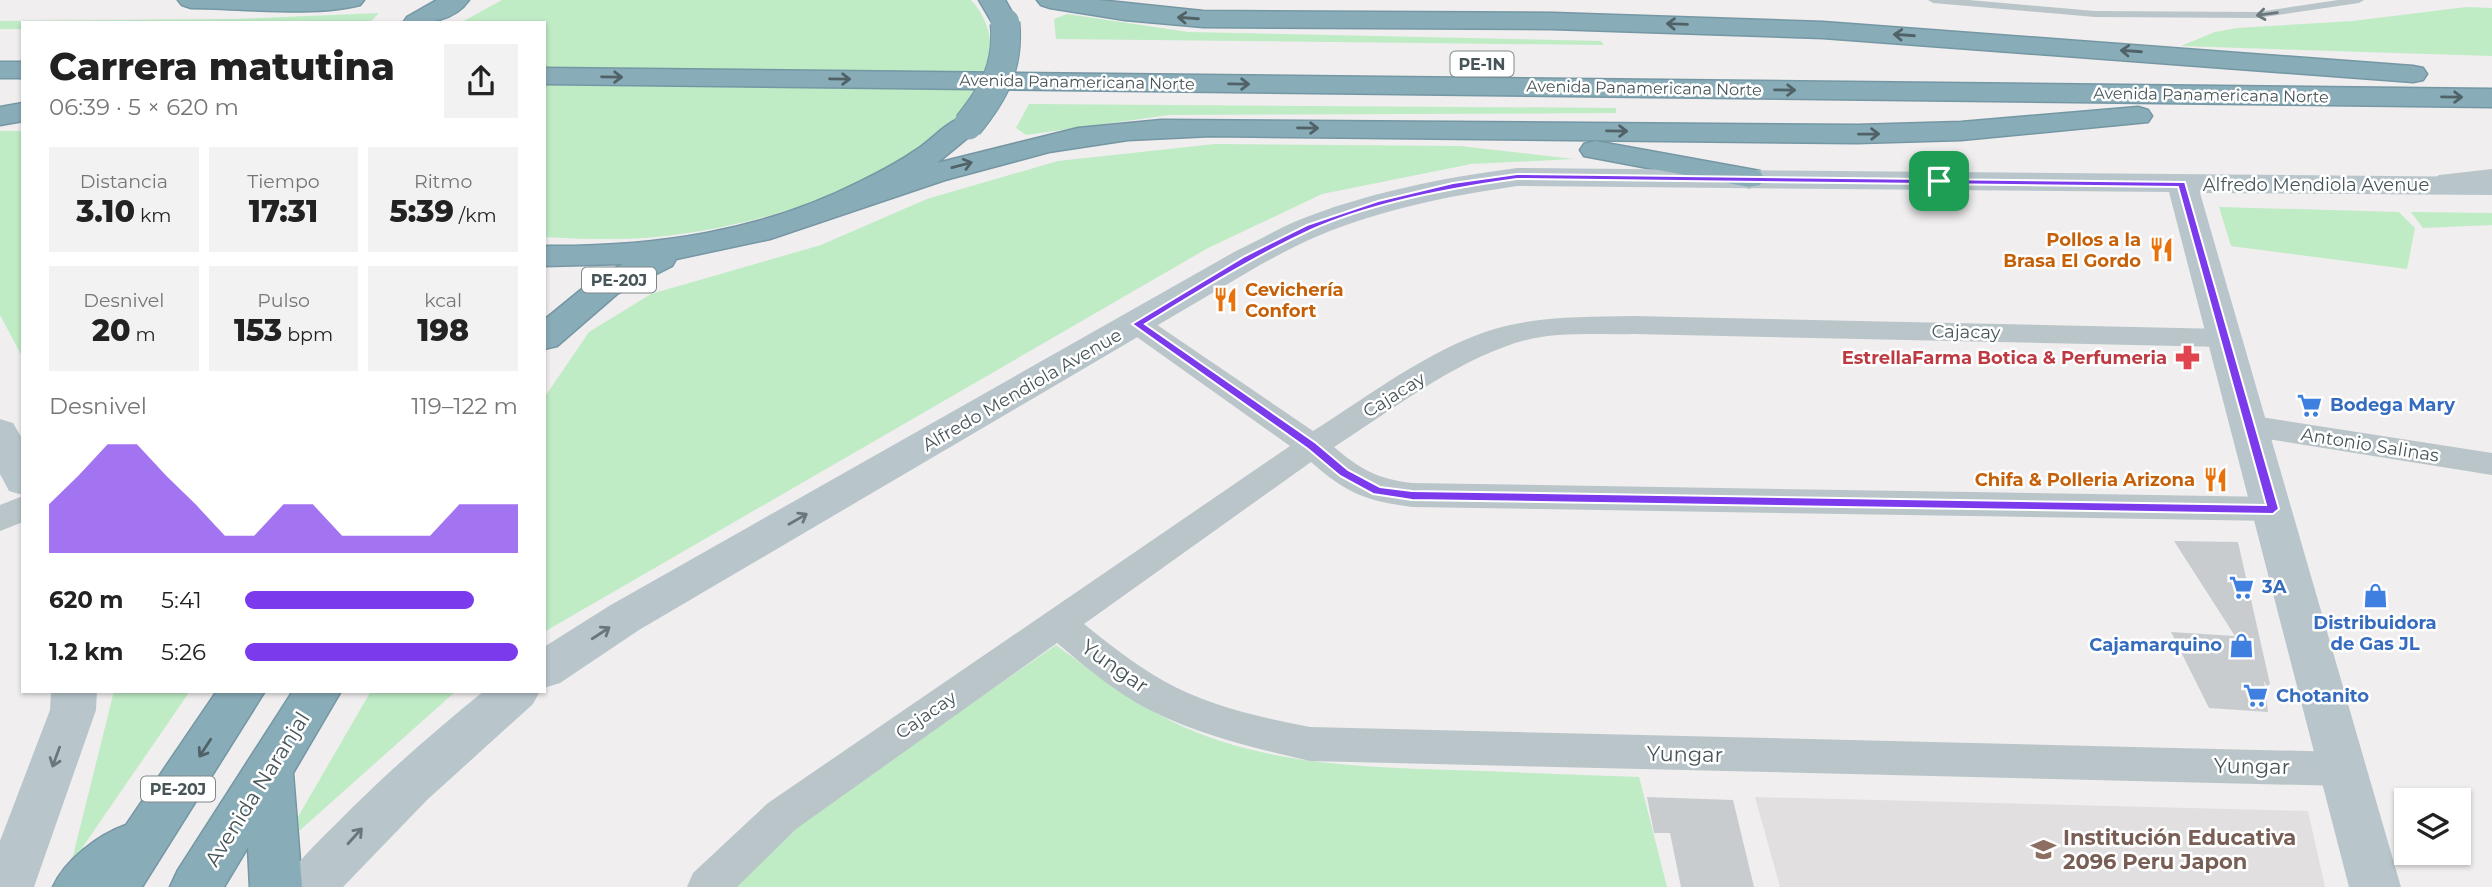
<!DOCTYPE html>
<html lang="es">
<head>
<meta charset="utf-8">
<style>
	:root { --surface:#fff; --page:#f2f2f2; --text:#222; --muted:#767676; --accent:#7c3aed }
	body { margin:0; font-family:Montserrat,sans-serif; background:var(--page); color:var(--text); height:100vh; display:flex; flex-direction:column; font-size:26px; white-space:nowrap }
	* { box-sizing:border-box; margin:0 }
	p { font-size:23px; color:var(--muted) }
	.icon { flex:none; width:38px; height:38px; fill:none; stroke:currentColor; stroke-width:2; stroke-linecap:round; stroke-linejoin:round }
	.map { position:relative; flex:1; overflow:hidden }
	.panel { position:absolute; left:21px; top:21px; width:525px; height:672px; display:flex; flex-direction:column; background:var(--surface); border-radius:0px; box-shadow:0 2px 5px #0004 }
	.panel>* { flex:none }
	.fabs { position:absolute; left:2394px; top:788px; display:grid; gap:14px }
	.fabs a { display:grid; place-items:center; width:77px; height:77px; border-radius:0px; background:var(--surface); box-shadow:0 2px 5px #0004; font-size:35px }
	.pin { position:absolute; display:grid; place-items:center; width:60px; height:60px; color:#fff; margin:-30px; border-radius:14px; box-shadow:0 4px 10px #0006 }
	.round { display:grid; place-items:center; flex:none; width:74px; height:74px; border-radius:0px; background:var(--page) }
	.head { display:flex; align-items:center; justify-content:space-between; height:119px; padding:0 28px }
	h1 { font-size:38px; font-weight:800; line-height:52px }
	.stats { display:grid; grid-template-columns:repeat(3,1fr); gap:10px; height:119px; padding:7px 28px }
	.stats div { display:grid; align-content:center; border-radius:0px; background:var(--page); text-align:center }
	.stats b { font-size:30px; font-weight:800 }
	.stats small { font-size:19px; font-weight:400 }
	.stats p { font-size:19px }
	.chart { height:196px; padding:14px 28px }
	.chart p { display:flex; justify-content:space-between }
	.chart svg { width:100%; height:126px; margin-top:7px; fill:var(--accent); opacity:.7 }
	ul { padding:0 28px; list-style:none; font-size:23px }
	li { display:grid; grid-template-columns:112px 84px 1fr; align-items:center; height:52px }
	li i { height:18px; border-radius:9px; background:var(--accent) }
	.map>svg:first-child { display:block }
</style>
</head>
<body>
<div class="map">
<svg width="2492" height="887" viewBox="0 0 2492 887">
	<rect width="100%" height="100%" fill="#f0eeee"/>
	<polygon fill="#e1dfe0" points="1755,797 2308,811 2325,887 1780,887"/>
	<g fill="#bfebc5">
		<path d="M 502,0 L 971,0 C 993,24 996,55 982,83 C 933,181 746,231 645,238 C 611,240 578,239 544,237 L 544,23 L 460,23 Z"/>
		<polygon points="2466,7 2492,8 2492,56 2181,46 2215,32 2237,28 2353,21"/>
		<polygon points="379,13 369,23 23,23 23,29 0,29 0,21 236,19"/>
		<polygon points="1067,14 1188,32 1601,41 1604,45 1056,39 1054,19"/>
		<polygon points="1029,104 1616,108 1616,113 1169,115 1026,135 1016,128"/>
		<polygon points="0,131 23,131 23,358 0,315"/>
		<polygon points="1215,144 1460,146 1574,159 1471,164 1322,194 1208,248 544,632 544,398 589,332 651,294 821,245 927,199 1058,161"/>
		<polygon points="2219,207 2399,212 2415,228 2407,269 2231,246"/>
		<polygon points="2411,212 2492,213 2492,225 2423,228"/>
		<path d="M 1056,645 C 1093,672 1129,700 1171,721 C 1258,764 1357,767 1452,770 C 1514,772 1577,775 1639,777 L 1667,887 L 730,887 L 798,824 Z"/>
		<polygon points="114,691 190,691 71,864"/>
		<polygon points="371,691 456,691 280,848"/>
	</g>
	<g fill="#c8cccf">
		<polygon points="2174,541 2238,542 2270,684 2267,686 2264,681 2268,712 2209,708 2171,632 2235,636"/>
		<polygon points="1647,797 1733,800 1754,887 1681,887 1670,833 1654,833"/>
	</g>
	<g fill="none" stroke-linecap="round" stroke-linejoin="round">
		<defs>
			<g id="highway">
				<path d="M 178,0 L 364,0 L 360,5 C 315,17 239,8 191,8 L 182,5 Z"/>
				<path d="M 437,0 L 469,0 C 454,22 427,23 403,23 L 407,17 Z"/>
				<polygon points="979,0 1005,0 1018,23 1014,29 1005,31 996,29"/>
				<polygon points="1037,0 1098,0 1203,11 1553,13 1823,22 2413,66 2423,68 2427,74 2423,80 2413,82 1823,38 1553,29 1203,27 1125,20 1050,8 1041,5"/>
				<rect x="0" y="62" width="23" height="16"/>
				<polygon points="544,68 2492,89 2492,107 544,84"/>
				<polygon points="23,103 23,121 0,125 0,107"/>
				<path d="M 2138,107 L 2148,110 L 2152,116 L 2148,122 L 1961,140 L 1857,143 L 1211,136 L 1128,140 L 1049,152 L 945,180 L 770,239 L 676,259 L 672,266 L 617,294 L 557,346 L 544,349 L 544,320 L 593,280 L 623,264 L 544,266 L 544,246 C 654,247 760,232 859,182 C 880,172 900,161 919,148 C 932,139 944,125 958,119 C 965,115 971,117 978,119 L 983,125 L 937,163 L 1078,128 L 1161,120 L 1857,125 L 1961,122 Z"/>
				<polygon points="1595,141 1760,171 1764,178 1760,185 1749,187 1584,156 1580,150 1584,144"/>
				<path d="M 217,691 L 265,691 L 142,887 L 53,887 C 65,860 98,835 126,825 Z"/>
				<polygon points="293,691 341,691 293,773 302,887 250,887 248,847 224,887 170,887 178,870"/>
			</g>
		</defs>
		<use href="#highway" stroke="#7597a4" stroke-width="3"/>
		<g fill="#bac5c9" fill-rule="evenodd">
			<polygon points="1928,0 1969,0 2095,11 2258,12 2338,0 2364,0 2359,3 2258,18 2095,17 1933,3"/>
			<polygon points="2492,169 2492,177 2439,183 2433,179 2439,175"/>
		</g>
		<g fill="#bac5c9" fill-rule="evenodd">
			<path d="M 1137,315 L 1147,318 L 1313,431 C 1372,394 1441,340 1510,325 C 1551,316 1592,317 1633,316 L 2224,329 L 2234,331 L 2238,338 L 2234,345 L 2224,347 L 1633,334 C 1595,335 1552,331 1515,343 C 1449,365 1392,410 1334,447 C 1360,469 1377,479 1412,483 L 2273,497 L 2285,500 L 2290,509 L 2285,518 L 2273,521 L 1412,507 C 1366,501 1346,493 1311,462 L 1084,624 C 1109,644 1134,664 1162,680 C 1208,706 1259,717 1310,727 L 2344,752 L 2358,757 L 2364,769 L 2358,781 L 2344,786 L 1310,761 C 1250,747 1189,733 1135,702 C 1107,685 1082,664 1057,643 L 796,829 L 737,887 L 687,887 L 693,873 L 768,803 L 1290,446 L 1127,330 L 1123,324 L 1127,318 Z"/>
			<polygon points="2248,415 2492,453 2492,475 2237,434 2232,426 2237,418"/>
			<polygon points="23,496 23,522 0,531 0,505"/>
		</g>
		<g fill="#b8c6cb" fill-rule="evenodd">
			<path d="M 1517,168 L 2492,177 L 2492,195 L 2200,193 L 2401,887 L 2349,887 L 2169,192 L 1517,186 C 1449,196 1382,209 1318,236 C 1298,244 1279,255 1260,265 L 639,630 L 560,683 L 544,688 L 544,647 L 609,606 L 1236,251 C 1256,242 1274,231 1294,222 C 1365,193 1441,178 1517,168 Z"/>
			<polygon points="0,419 13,423 23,440 23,495 9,491 0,474"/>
			<polygon points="51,691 97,691 96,710 34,887 0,887 0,841 50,710"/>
			<path d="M 484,691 L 540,691 L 533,704 L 427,800 L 343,887 L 284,887 C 295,862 316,844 335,825 C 382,777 432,733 484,691 Z"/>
		</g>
		<use href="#highway" fill="#89acb9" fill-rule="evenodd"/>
		<defs>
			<path id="highway-bridge" d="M 968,125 C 994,93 1009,66 1005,23"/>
		</defs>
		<use href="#highway-bridge" stroke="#7597a4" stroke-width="31" stroke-linecap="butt"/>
		<use href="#highway-bridge" stroke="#89acb9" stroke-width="29"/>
	</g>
	<defs><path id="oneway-shaft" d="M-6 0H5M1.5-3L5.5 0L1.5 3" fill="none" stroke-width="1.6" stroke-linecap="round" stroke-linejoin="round" transform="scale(1.75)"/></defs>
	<use stroke="#6a777b" href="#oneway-shaft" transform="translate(2267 14) rotate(173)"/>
	<g stroke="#516267">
		<use href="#oneway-shaft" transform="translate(1188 18) rotate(-176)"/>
		<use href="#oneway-shaft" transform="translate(1677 24) rotate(-178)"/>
		<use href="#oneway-shaft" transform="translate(1904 35) rotate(-176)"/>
		<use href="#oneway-shaft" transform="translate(2131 51) rotate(-176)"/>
		<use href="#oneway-shaft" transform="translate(612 77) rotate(1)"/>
		<use href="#oneway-shaft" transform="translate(840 79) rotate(1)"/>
		<use href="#oneway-shaft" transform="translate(1239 84) rotate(1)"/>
		<use href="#oneway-shaft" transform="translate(1785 90) rotate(1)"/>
		<use href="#oneway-shaft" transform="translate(2452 97) rotate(1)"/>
		<use href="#oneway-shaft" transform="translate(1308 128) rotate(1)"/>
		<use href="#oneway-shaft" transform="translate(1617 131) rotate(1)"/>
		<use href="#oneway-shaft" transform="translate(1869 134) rotate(-1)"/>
		<use href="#oneway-shaft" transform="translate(962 165) rotate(-15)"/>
		<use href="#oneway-shaft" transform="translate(205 748) rotate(123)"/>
	</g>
	<g stroke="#69777b">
		<use href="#oneway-shaft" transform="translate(798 519) rotate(-30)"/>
		<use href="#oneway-shaft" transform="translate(601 633) rotate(-33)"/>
		<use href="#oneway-shaft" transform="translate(56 757) rotate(110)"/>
		<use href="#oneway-shaft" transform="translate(355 836) rotate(-48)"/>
	</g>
	<path fill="#7c3aed" stroke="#fff" stroke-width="2" fill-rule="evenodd" d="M 1517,174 L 2185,182 L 2279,509 L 2273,514 L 1412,500 L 1373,494 L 1340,476 L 1308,449 L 1132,324 L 1245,256 L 1307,225 L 1378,201 L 1453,183 ZM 1517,179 L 2178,187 L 2266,505 L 1412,491 L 1380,487 L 1348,470 L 1316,443 L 1145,324 C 1199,291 1253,257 1311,230 C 1373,202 1451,188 1517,179 Z"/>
	<defs>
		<symbol id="restaurant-bare" viewBox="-9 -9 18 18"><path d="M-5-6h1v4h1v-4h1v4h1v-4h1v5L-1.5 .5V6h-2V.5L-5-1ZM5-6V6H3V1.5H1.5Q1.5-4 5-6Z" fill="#e8710a" stroke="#fff" stroke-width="2.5" paint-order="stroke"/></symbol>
		<symbol id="pharmacy-bare" viewBox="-9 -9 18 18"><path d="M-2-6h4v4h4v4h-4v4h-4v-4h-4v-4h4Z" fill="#e0444e" stroke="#fff" stroke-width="2.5" paint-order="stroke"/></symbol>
		<symbol id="supermarket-bare" viewBox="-9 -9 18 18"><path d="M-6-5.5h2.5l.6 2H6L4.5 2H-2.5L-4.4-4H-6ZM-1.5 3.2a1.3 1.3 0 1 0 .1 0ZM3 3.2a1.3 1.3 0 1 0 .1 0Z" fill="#3f7fe0" stroke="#fff" stroke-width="2.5" paint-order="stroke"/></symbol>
		<symbol id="shop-bare" viewBox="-9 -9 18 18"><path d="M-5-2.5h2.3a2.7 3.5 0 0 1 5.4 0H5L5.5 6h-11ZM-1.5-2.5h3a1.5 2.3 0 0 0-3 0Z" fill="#3f7fe0" stroke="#fff" stroke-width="2.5" paint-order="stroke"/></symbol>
		<symbol id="school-bare" viewBox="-9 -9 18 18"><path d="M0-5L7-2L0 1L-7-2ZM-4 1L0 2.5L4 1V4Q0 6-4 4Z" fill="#8d6e63" stroke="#fff" stroke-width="2.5" paint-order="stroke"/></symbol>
	</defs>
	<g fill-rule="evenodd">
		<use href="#restaurant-bare" x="2144" y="232" width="35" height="35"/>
		<use href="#restaurant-bare" x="1208" y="282" width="35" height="35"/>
		<use href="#pharmacy-bare" x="2170" y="340" width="35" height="35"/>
		<use href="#supermarket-bare" x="2292" y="388" width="35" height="35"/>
		<use href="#restaurant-bare" x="2198" y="462" width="35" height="35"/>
		<use href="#supermarket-bare" x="2224" y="570" width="35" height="35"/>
		<use href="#shop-bare" x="2358" y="578" width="35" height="35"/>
		<use href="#shop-bare" x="2224" y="628" width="35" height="35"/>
		<use href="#supermarket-bare" x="2238" y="678" width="35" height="35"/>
		<use href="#school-bare" x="2026" y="832" width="35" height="35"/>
	</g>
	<g text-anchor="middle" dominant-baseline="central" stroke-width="5" stroke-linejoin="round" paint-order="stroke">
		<g fill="#fff" stroke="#7e888b" stroke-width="2">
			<rect x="1450.5" y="51.5" width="63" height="25" rx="5"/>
			<rect x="582" y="267.5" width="74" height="25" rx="5"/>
			<rect x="141" y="776.5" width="74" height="25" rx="5"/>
		</g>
		<g font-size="16" font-weight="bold" fill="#475559">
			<text x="1482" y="64">PE-1N</text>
			<text x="619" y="280">PE-20J</text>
			<text x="178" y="789">PE-20J</text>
		</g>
		<g font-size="16" fill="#475559" stroke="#fff">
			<text transform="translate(1077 82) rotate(1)">Avenida Panamericana Norte</text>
			<text transform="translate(1644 88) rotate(1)">Avenida Panamericana Norte</text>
			<text transform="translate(2211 95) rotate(1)">Avenida Panamericana Norte</text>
		</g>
		<g font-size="18" fill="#475559" stroke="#fff">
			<text x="2316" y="185">Alfredo Mendiola Avenue</text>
			<text transform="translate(1966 332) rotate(1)">Cajacay</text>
			<text transform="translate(1022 390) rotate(-30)">Alfredo Mendiola Avenue</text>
			<text transform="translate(1394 395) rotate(-32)">Cajacay</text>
			<text transform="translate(2370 445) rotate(9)">Antonio Salinas</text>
			<text transform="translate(926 715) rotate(-35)">Cajacay</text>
		</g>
		<g font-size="18" font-weight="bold" fill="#c56008" stroke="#fff" text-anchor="end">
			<text x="2141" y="240">Pollos a la<tspan x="2141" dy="21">Brasa El Gordo</tspan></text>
			<text x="1245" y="290" text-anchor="start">Cevichería<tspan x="1245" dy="21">Confort</tspan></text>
			<text x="2195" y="480">Chifa &amp; Polleria Arizona</text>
		</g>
		<g font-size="18" font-weight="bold" fill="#be3a42" stroke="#fff" text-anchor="end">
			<text x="2167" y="358">EstrellaFarma Botica &amp; Perfumeria</text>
		</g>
		<g font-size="18" font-weight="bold" fill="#366cbe" stroke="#fff" text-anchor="start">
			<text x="2330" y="405">Bodega Mary</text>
			<text x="2262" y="587">3A</text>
			<text x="2375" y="623" text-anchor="middle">Distribuidora<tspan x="2375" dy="21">de Gas JL</tspan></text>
			<text x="2222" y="645" text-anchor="end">Cajamarquino</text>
			<text x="2276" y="696">Chotanito</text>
		</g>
		<g font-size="21" fill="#475559" stroke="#fff">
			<text transform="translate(1115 666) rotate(35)">Yungar</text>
			<text transform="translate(1685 754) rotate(1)">Yungar</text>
			<text transform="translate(2252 766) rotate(1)">Yungar</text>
			<text transform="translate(257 789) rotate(-58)">Avenida Naranjal</text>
		</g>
		<g font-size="21" font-weight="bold" fill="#785e54" stroke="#fff" text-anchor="start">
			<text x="2063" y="837">Institución Educativa<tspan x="2063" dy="24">2096 Peru Japon</tspan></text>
		</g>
	</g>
</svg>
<div class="fabs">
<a><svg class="icon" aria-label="layers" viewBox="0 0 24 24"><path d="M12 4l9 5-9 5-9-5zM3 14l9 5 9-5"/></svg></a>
</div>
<div class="pin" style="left:1939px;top:181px;background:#1e9e55"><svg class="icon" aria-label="arrive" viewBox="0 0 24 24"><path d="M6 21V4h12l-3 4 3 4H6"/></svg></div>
<section class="panel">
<div class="head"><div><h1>Carrera matutina</h1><p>06:39 · 5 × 620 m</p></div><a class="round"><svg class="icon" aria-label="share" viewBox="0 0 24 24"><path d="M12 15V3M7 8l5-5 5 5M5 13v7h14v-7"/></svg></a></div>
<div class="stats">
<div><p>Distancia</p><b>3.10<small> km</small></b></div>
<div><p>Tiempo</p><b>17:31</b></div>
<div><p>Ritmo</p><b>5:39<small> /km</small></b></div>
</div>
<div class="stats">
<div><p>Desnivel</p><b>20<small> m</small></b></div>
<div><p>Pulso</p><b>153<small> bpm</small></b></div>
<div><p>kcal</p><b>198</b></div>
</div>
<div class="chart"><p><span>Desnivel</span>119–122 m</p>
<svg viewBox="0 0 160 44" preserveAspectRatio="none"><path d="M0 44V27L10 17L20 6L30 6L40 17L50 27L60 38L70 38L80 27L90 27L100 38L110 38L120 38L130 38L140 27L150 27L160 27V44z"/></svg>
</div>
<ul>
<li><b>620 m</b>5:41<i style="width:84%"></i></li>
<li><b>1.2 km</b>5:26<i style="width:100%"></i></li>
</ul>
</section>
</div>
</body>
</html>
